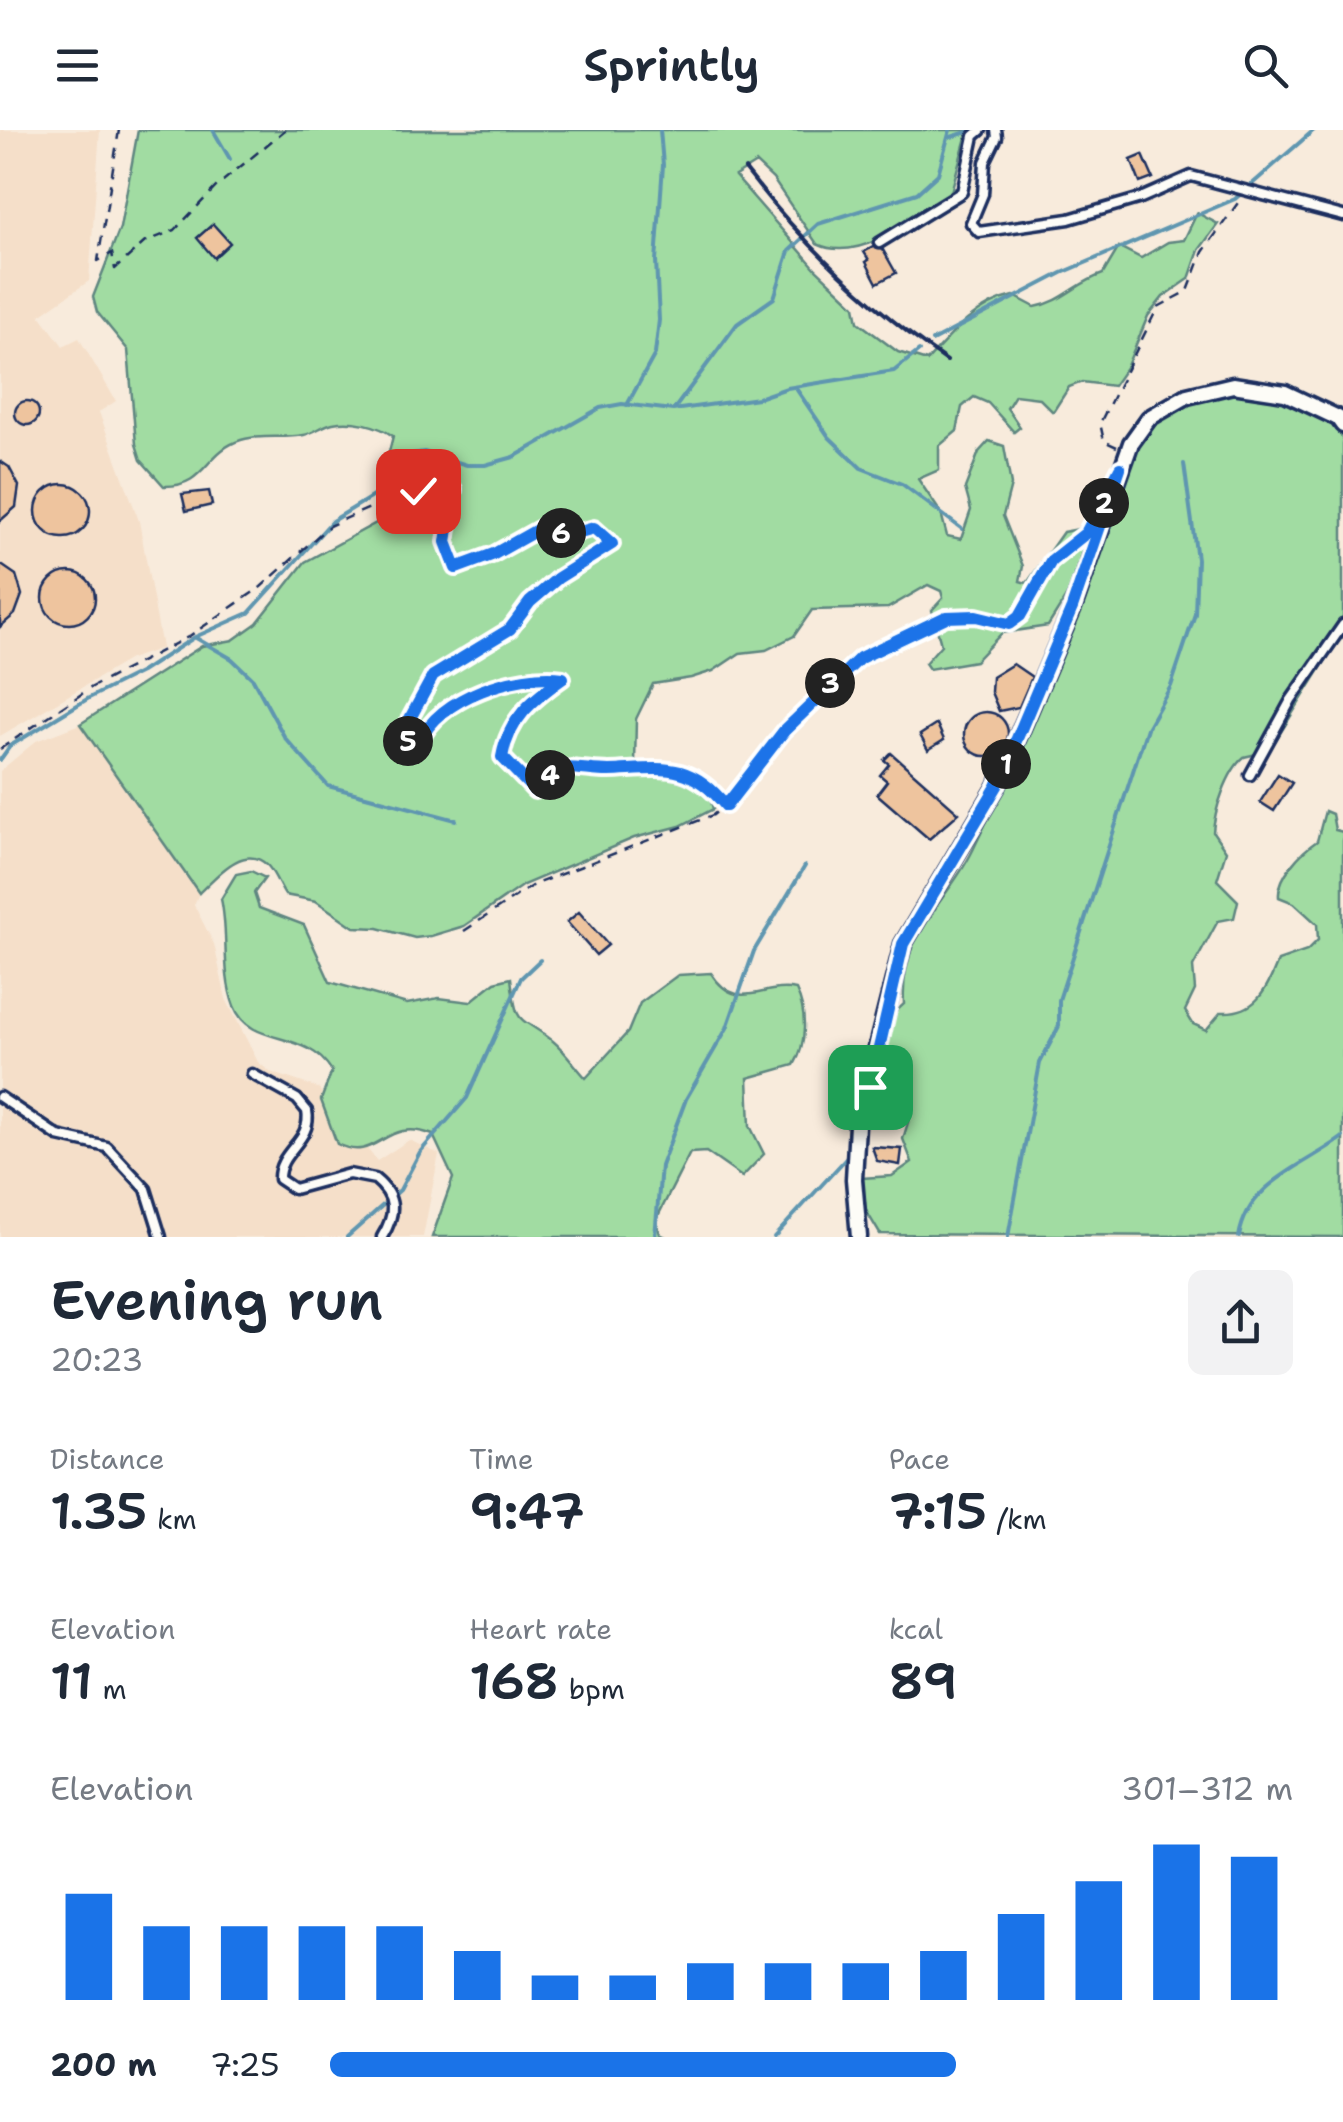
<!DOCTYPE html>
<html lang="en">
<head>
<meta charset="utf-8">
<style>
	:root { --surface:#fff; --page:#f2f2f3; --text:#1f2937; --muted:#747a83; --accent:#1a73e8 }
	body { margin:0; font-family:"Shantell Sans",sans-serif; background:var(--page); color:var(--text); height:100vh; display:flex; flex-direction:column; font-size:38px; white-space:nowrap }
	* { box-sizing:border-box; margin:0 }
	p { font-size:32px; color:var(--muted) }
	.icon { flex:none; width:55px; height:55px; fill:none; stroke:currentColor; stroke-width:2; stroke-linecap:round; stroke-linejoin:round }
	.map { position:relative; height:1107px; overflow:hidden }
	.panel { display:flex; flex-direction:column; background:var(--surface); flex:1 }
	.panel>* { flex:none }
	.pin { position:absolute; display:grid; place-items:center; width:85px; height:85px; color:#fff; margin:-42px; border-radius:20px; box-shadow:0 5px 15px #0006 }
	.km { position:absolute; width:50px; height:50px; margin:-25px; border-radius:50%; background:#222; color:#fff; font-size:28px; line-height:50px; text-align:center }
	.round { display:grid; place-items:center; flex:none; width:105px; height:105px; border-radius:15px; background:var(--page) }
	.head { display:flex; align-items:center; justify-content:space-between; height:170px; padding:0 50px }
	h1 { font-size:55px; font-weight:600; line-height:75px }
	.figures { display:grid; grid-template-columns:repeat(3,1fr); gap:15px; height:170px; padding:10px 50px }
	.figures div { display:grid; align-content:center }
	.figures b { font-size:50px; font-weight:600 }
	.figures small { font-size:28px; font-weight:400 }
	.figures p { font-size:28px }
	.chart { height:280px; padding:20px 50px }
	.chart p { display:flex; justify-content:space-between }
	.chart svg { width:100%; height:180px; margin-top:10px; stroke:var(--accent); stroke-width:6 }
	ul { padding:0 50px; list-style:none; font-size:32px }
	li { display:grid; grid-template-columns:160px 120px 1fr; align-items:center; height:75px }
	li i { height:25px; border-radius:12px; background:var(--accent) }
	header { display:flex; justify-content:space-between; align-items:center; height:130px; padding:0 50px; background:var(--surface); font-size:45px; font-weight:600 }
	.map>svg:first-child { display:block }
</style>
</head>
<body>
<header><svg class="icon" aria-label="menu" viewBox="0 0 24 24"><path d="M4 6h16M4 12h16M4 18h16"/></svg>Sprintly<svg class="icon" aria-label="search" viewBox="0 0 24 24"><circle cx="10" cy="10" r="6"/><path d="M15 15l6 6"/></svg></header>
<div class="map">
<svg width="1343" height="1107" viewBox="0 0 1343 1107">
	<rect width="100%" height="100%" fill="#f8ebdc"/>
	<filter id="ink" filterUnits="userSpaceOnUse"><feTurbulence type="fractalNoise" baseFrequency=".01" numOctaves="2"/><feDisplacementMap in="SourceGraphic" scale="20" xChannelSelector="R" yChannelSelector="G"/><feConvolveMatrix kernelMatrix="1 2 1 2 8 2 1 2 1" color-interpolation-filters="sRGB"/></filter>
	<g filter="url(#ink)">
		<g fill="#f5dfc9">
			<polygon points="0,0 100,0 89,151 40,185 63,216 79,208 116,271 99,282 139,391 162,518 130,529 0,606"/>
			<polygon points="80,594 199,763 194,775 214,814 226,869 258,932 270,942 318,958 377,1031 409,1010 439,1024 423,1107 0,1107 0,641 36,611"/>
		</g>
		<g fill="#a1dca2" stroke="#5e8680" stroke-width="2.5">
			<path d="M 138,0 L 968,0 L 951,62 C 917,86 861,135 817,114 L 773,49 L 756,33 L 735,46 L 816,139 L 855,176 L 858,192 L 898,222 L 927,231 C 952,203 977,174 1014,166 L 1035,177 C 1063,172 1076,153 1103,144 L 1119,117 L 1141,128 L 1168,112 L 1184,110 L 1197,83 L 1218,94 L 1199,120 L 1189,149 L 1163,167 L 1148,186 L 1127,236 L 1113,256 L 1082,252 L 1069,257 L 1053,282 L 1039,268 L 1015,265 L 1007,278 L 1020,297 L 1014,302 L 988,273 L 974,267 L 962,277 L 957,301 L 939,316 L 939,340 L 918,349 L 941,383 L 947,406 L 961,409 L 971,380 L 965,358 L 979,322 L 989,311 L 1004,316 L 1011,355 L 1003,386 L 1023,436 L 1020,451 L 1027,453 L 1063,402 L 1079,399 L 1100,383 L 1070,461 L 1048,496 L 1002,503 L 975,531 L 929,539 L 925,533 L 941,515 L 932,480 L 943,468 L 941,461 L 928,455 L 888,478 L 812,480 L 794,506 L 766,520 L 740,523 L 713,541 L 691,548 L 653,554 L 636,589 L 635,634 C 647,647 685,646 709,664 L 713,679 L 680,696 L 634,708 L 523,755 L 464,796 L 431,806 L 415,808 L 378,798 L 354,797 L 316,771 L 285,765 C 279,756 275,744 268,736 C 244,711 215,748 199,763 L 80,594 L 202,516 L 233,510 L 257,493 L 305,432 L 376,393 L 383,379 L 382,350 L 393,306 C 378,295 352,289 333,293 C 323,295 314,303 304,305 C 284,309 260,304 241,310 C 205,321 206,357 164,356 L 141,330 L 136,314 L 128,220 L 97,182 L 93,167 L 120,98 Z"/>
			<path d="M 1232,263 C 1269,266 1323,272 1343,309 L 1343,503 L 1269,621 L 1244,627 C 1227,641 1214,682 1213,702 L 1226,721 L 1217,750 L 1238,771 L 1234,788 L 1218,791 L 1193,837 L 1195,860 L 1185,881 L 1193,894 L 1206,900 L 1221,882 C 1256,884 1266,861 1278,831 L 1307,821 L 1318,810 L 1317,794 L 1294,773 L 1279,767 C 1277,747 1301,722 1317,711 L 1325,681 L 1332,684 L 1335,700 L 1343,702 L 1343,1107 L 880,1104 L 862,1074 L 862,1048 L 892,1046 L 912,1032 L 903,1009 L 910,986 L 881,959 L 892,885 L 904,874 C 900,798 944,779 973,720 C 1018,628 1058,534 1094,439 C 1110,396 1116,340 1144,304 C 1165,277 1200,268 1232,263 Z"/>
			<path d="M 251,741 L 265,748 L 254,763 L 259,778 L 304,795 L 330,852 L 407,874 L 439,868 L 470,872 L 495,852 L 511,848 C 517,900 518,883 553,911 C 565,921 575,936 586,948 L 628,902 L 640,873 L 678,845 L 711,843 C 738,885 763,852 796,860 C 807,882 807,914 794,935 L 748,948 L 750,996 L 764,1024 L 742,1047 L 706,1022 L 690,1023 L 656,1090 L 660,1104 L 666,1107 L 432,1107 L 453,1048 L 433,1005 C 384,985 378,1035 337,1014 L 321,970 L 332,941 C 305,897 251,919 234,876 C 221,841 229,804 221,769 L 236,744 Z"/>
		</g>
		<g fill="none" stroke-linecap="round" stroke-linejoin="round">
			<g stroke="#5e96b0" stroke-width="4">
				<polyline points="213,0 230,29"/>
				<polyline points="951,7 974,0"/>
				<polyline points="932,211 1062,143 1235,69 1314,0"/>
				<polyline points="797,260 829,307 861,338 902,354 962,399"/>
				<polyline points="627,275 655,224 659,190 656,131 663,35 660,0"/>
				<polyline points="675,278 737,194 774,168 789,121 818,94 917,63 938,44 950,0"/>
				<polyline points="196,508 232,529 253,549 285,608 328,656 456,690"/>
				<polyline points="0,630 10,616 89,568 141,542 195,507 249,483 332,391 401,349 412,324 424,322 467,335 485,335 514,327 600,278 622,274 673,280 758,268 787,258 894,241 919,221"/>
				<polyline points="347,1107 400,1060 420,1022 467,968 521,848 540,830"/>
				<polyline points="655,1107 661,1036 686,969 727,898 754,821 805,736"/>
				<polyline points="774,1107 852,1022"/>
				<polyline points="1008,1107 1040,933 1059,896 1059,870 1147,598 1171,556 1195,484 1197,429 1184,334"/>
				<path d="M 1239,1107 C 1248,1052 1303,1037 1343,1007"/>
			</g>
		</g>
		<g fill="#eec49e" stroke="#1b2f5e" stroke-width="2.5">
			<polygon points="1143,25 1153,48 1140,53 1131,30"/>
			<polygon points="213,94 230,113 214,128 197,108"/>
			<polygon points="873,117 883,120 896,143 877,153 866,132 869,130 864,122"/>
			<circle cx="27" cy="283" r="12"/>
			<polygon points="0,331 9,337 19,356 16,377 0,391"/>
			<circle cx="63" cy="381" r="27"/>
			<polygon points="209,361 212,375 186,381 182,364"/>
			<polygon points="0,434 16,445 22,465 15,484 0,497"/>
			<circle cx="69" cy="468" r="26"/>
			<polygon points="1013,534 1032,547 1019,577 999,581 991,562 992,547"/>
			<circle cx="986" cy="604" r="22"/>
			<polygon points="937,594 944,610 928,620 920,605"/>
			<polygon points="891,623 959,683 929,709 877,664 887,651 880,645 889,634 884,630"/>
			<polygon points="1278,644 1292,653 1274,681 1260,672"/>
			<polygon points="579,782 608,815 596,825 567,792"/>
			<polygon points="872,1017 902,1019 900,1035 877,1031"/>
		</g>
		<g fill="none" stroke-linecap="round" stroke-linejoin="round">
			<defs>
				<g id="service">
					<polyline points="996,0 997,7 985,32 983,64 971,93 979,102 1069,89 1141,68 1191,46 1343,86"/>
					<polyline points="879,113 962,62 974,6 981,0"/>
					<polyline points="1250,645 1291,570 1343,495"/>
					<path d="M 252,944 L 297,969 L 307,981 C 313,1011 278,1021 279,1049 L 294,1059 L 349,1044 L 375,1049 C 397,1067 396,1084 382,1107"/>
					<polyline points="0,967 58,1006 107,1017 146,1059 161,1107"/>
				</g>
				<polyline id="minor" points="859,1107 854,1049 857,995 903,814 997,656 1073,478 1131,313 1149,288 1187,266 1233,255 1285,263 1338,288 1343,295"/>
			</defs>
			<use href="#service" stroke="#1b2f5e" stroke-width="15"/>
			<use href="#minor" stroke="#1b2f5e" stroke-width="21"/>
			<g stroke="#1b2f5e" stroke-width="2.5" stroke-dasharray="10 8" stroke-linecap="butt">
				<polyline points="119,0 98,131 112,123 115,139 145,112 175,100 218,55 285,0"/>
				<polyline points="1117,317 1104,311 1100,293 1158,177 1188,161 1203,122 1240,70"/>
				<path d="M 0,619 L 92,557 L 188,507 L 261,457 L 329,396 L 392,368 L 440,331 L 450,334 L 433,344 L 409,374 L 454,359 L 446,412 L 456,437 L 494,424 L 544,396 L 566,405 L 594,398 L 613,415 L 558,448 L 531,472 L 510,499 L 433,546 L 408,592 L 408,613 L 420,612 L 426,593 C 467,568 513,542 563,548 C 532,570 509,589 501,627 L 535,661 L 553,639 C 572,636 590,641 609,641 C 662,639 688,629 726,675"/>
				<polyline points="464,801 533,755 713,685 734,667 784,601 860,529 946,487 976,486 1009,494 1021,487 1051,431 1083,405"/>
			</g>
			<use href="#service" stroke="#fdfcf7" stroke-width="8"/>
			<use href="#minor" stroke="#fdfcf7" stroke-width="14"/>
			<path stroke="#1b2f5e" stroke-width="4" d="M 745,39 C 803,114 869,177 947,231"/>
		</g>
	</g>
	<g fill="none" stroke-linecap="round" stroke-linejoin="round" filter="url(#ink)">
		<defs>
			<path id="route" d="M 418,361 L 409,374 L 454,359 L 446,412 L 456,438 L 494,424 L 544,396 L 566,406 L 594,398 L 612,414 L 558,448 L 530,472 L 510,499 L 433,546 L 408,592 L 408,613 L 420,612 C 437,567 518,542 563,548 C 532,570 509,589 502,627 L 535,661 L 553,639 C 572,636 590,641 609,641 C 662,639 689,630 726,676 L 784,601 L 860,528 L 946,487 L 976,486 L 1009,494 L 1020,486 L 1051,431 L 1086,403 L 1120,338 L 1072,478 L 997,656 L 903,814 L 870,957"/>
		</defs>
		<use href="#route" stroke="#fff" stroke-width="20"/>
		<use href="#route" stroke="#1a73e8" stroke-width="12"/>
	</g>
</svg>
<div class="pin" style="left:870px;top:957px;background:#1e9e55"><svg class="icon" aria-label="arrive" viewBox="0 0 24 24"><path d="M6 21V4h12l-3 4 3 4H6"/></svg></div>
<div class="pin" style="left:418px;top:361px;background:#d93025"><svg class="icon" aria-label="check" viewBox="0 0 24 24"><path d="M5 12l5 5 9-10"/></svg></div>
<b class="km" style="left:1006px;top:634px">1</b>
<b class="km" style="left:1104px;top:373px">2</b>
<b class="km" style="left:830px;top:553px">3</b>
<b class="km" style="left:550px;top:645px">4</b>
<b class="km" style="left:408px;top:611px">5</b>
<b class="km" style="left:561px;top:403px">6</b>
</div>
<section class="panel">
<div class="head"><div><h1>Evening run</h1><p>20:23</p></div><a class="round"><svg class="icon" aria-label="share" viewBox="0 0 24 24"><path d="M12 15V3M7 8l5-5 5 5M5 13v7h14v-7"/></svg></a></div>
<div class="figures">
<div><p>Distance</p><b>1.35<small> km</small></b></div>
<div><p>Time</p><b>9:47</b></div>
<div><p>Pace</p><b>7:15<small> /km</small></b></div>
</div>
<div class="figures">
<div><p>Elevation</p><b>11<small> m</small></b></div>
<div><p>Heart rate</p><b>168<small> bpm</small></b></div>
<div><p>kcal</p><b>89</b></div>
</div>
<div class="chart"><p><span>Elevation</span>301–312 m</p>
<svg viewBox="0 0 160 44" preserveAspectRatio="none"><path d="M5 44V18M15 44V26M25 44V26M35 44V26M45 44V26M55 44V32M65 44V38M75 44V38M85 44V35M95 44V35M105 44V35M115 44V32M125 44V23M135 44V15M145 44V6M155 44V9"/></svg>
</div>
<ul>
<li><b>200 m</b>7:25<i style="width:65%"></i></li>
</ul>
</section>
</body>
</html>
